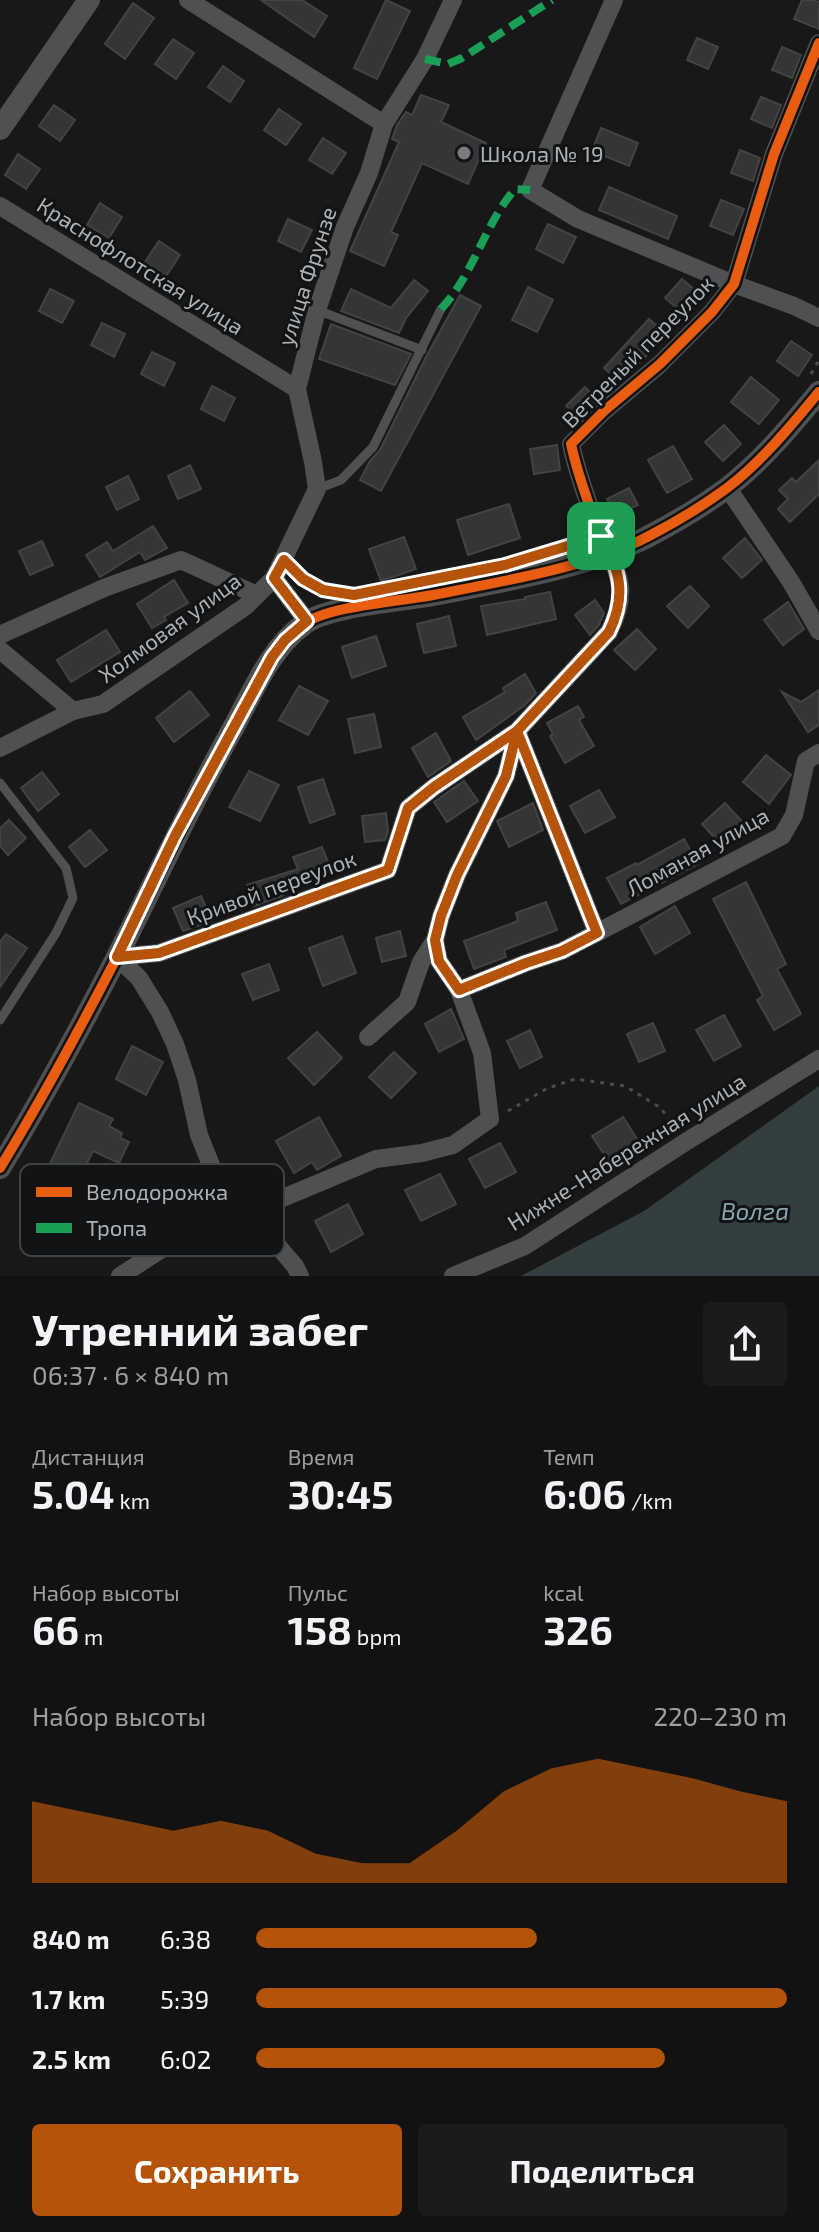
<!DOCTYPE html>
<html lang="ru">
<head>
<meta charset="utf-8">
<style>
	:root { --surface:#121212; --page:#1b1b1b; --text:#f1f3f6; --muted:#9c9e9f; --accent:#b45309 }
	body { margin:0; font-family:"Exo 2",sans-serif; background:var(--page); color:var(--text); height:100vh; display:flex; flex-direction:column; font-size:30px; white-space:nowrap }
	* { box-sizing:border-box; margin:0 }
	p { font-size:26px; color:var(--muted) }
	.icon { flex:none; width:44px; height:44px; fill:none; stroke:currentColor; stroke-width:2; stroke-linecap:round; stroke-linejoin:round }
	.map { position:relative; height:1276px; overflow:hidden }
	.drawer { display:flex; flex-direction:column; background:var(--surface); flex:1 }
	.drawer>* { flex:none }
	.pin { position:absolute; display:grid; place-items:center; width:68px; height:68px; color:#fff; margin:-34px; border-radius:16px; box-shadow:0 4px 12px #0006 }
	.round { display:grid; place-items:center; flex:none; width:84px; height:84px; border-radius:8px; background:var(--page) }
	.head { display:flex; align-items:center; justify-content:space-between; height:136px; padding:0 32px }
	h1 { font-size:44px; font-weight:700; line-height:60px }
	.metrics { display:grid; grid-template-columns:repeat(3,1fr); gap:12px; height:136px; padding:8px 32px }
	.metrics div { display:grid; align-content:center }
	.metrics b { font-size:40px; font-weight:700 }
	.metrics small { font-size:22px; font-weight:400 }
	.metrics p { font-size:22px }
	.chart { height:224px; padding:16px 32px }
	.chart p { display:flex; justify-content:space-between }
	.chart svg { width:100%; height:144px; margin-top:8px; fill:var(--accent); opacity:.7 }
	.button { display:flex; gap:16px; margin-top:auto; padding:16px 32px }
	.button a { flex:1; height:92px; border-radius:8px; background:var(--accent); color:#fff; font-size:32px; font-weight:700; line-height:92px; text-align:center }
	.button a+a { background:var(--page); color:var(--text) }
	ul { padding:0 32px; list-style:none; font-size:26px }
	li { display:grid; grid-template-columns:128px 96px 1fr; align-items:center; height:60px }
	li i { height:20px; border-radius:10px; background:var(--accent) }
	.map>svg:first-child { display:block }
</style>
</head>
<body>
<div class="map">
<svg width="819" height="1276" viewBox="0 0 819 1276">
	<rect width="100%" height="100%" fill="#181818"/>
	<polygon fill="#333e40" points="819,1086 819,1276 521,1276 644,1211"/>
	<g fill="#343535" stroke="#414344" stroke-width="2">
		<polygon points="261,0 302,0 327,16 314,37"/>
		<polygon points="386,0 410,11 377,79 354,68"/>
		<polygon points="802,0 813,0 819,2 819,29 794,19"/>
		<polygon points="133,3 154,18 125,59 105,44"/>
		<polygon points="697,38 718,47 708,69 687,60"/>
		<polygon points="173,39 194,53 176,79 155,64"/>
		<polygon points="782,47 801,55 792,78 772,70"/>
		<polygon points="223,66 244,81 230,102 208,87"/>
		<polygon points="421,95 449,105 441,122 486,143 468,184 422,163 391,232 398,235 384,266 350,251 399,142 392,139 397,125 406,112 412,115"/>
		<polygon points="761,97 781,105 772,128 751,119"/>
		<polygon points="54,105 75,120 60,141 39,126"/>
		<polygon points="279,109 301,124 286,145 264,130"/>
		<polygon points="601,128 638,143 629,166 592,151"/>
		<polygon points="323,138 346,153 332,174 309,160"/>
		<polygon points="740,150 760,158 753,181 731,173"/>
		<polygon points="18,154 40,169 26,189 5,175"/>
		<polygon points="609,187 677,216 668,239 599,210"/>
		<polygon points="721,200 744,209 733,235 710,226"/>
		<polygon points="100,203 122,217 109,238 87,225"/>
		<polygon points="288,219 312,230 301,252 278,241"/>
		<polygon points="548,224 576,237 563,263 536,249"/>
		<polygon points="159,241 180,255 166,276 145,262"/>
		<polygon points="682,279 702,296 685,315 665,298"/>
		<polygon points="414,280 428,291 406,318 399,333 341,311 351,289 391,308"/>
		<polygon points="528,287 553,300 537,332 512,320"/>
		<polygon points="50,289 74,301 62,323 39,311"/>
		<polygon points="460,295 481,306 381,491 360,480 370,461 380,450 426,357"/>
		<polygon points="649,319 667,335 620,382 604,368"/>
		<polygon points="102,323 125,334 114,357 91,345"/>
		<polygon points="331,324 411,354 395,385 319,359"/>
		<polygon points="791,341 812,355 798,376 777,361"/>
		<polygon points="152,352 175,363 164,386 141,374"/>
		<polygon points="751,377 779,400 759,424 731,402"/>
		<polygon points="212,386 235,398 224,421 201,409"/>
		<polygon points="585,387 598,400 580,418 566,406"/>
		<polygon points="724,425 741,444 723,461 705,442"/>
		<polygon points="557,445 560,470 534,474 530,449"/>
		<polygon points="673,446 692,479 667,493 648,460"/>
		<polygon points="819,460 819,494 790,522 778,509 788,499 779,490 792,478 796,482"/>
		<polygon points="190,465 201,489 178,499 168,476"/>
		<polygon points="128,476 139,499 117,510 106,487"/>
		<polygon points="629,488 638,505 615,516 607,499"/>
		<polygon points="509,504 520,538 468,555 457,520"/>
		<polygon points="153,526 167,548 145,560 140,552 100,577 86,555 107,542 113,551"/>
		<polygon points="404,537 416,569 381,581 369,549"/>
		<polygon points="745,538 762,560 742,578 723,558"/>
		<polygon points="42,541 53,565 30,575 19,551"/>
		<polygon points="174,580 188,603 164,617 166,620 152,628 137,604"/>
		<polygon points="690,586 709,606 688,628 667,606"/>
		<polygon points="550,592 556,619 487,635 481,606 525,599 525,597"/>
		<polygon points="595,600 604,613 599,625 590,635 575,615"/>
		<polygon points="788,602 804,629 783,645 764,620"/>
		<polygon points="449,616 456,646 424,653 417,624"/>
		<polygon points="637,629 656,649 635,670 614,650"/>
		<polygon points="106,630 120,652 71,682 57,660"/>
		<polygon points="376,636 386,666 352,678 342,647"/>
		<polygon points="525,674 536,693 525,705 476,740 463,717 505,692 503,688"/>
		<polygon points="299,686 328,701 308,735 279,720"/>
		<polygon points="819,690 819,725 808,732 782,692 801,702"/>
		<polygon points="190,691 209,715 174,742 156,718"/>
		<polygon points="578,706 584,717 579,720 594,746 565,763 550,736 553,734 547,723"/>
		<polygon points="374,714 381,747 355,753 348,719"/>
		<polygon points="436,733 451,761 428,777 412,748"/>
		<polygon points="766,755 791,775 769,804 743,782"/>
		<polygon points="249,771 279,785 260,821 229,807"/>
		<polygon points="42,772 59,794 38,811 21,788"/>
		<polygon points="323,779 335,814 310,823 298,787"/>
		<polygon points="464,781 478,801 447,822 434,802"/>
		<polygon points="599,790 615,817 585,833 570,806"/>
		<polygon points="533,803 543,830 509,847 497,821"/>
		<polygon points="725,803 747,827 724,848 702,824"/>
		<polygon points="386,813 388,831 385,840 365,842 362,816"/>
		<polygon points="9,820 26,838 8,855 0,846 0,828"/>
		<polygon points="90,830 107,850 85,867 69,847"/>
		<polygon points="684,839 698,864 621,904 607,878 636,863 637,865"/>
		<polygon points="322,847 332,872 283,890 284,895 254,906 247,885 298,869 293,857"/>
		<polygon points="746,882 786,964 777,969 801,1014 774,1030 757,1000 763,996 713,899"/>
		<polygon points="201,896 212,921 183,931 173,908"/>
		<polygon points="546,902 557,930 504,950 506,957 474,969 464,941 518,921 516,913"/>
		<polygon points="675,906 690,933 655,954 640,927"/>
		<polygon points="400,931 406,956 382,962 376,938"/>
		<polygon points="6,934 27,948 0,987 0,942"/>
		<polygon points="342,936 356,973 323,986 309,948"/>
		<polygon points="269,964 279,990 253,1000 242,974"/>
		<polygon points="451,1009 464,1039 439,1052 425,1024"/>
		<polygon points="724,1015 741,1046 714,1061 696,1030"/>
		<polygon points="653,1023 665,1051 639,1062 627,1034"/>
		<polygon points="530,1030 542,1057 520,1068 507,1041"/>
		<polygon points="317,1032 342,1058 314,1085 288,1058"/>
		<polygon points="132,1046 163,1062 146,1095 116,1079"/>
		<polygon points="394,1052 416,1073 391,1098 369,1077"/>
		<polygon points="79,1103 113,1119 109,1126 122,1133 120,1138 129,1142 119,1163 93,1151 84,1169 76,1166 66,1187 44,1176"/>
		<polygon points="319,1117 341,1156 317,1170 312,1162 294,1173 276,1141"/>
		<polygon points="623,1117 642,1147 611,1165 592,1136"/>
		<polygon points="500,1143 516,1172 485,1188 469,1159"/>
		<polygon points="440,1174 456,1204 421,1221 405,1190"/>
		<polygon points="348,1204 363,1234 331,1252 315,1221"/>
	</g>
	<g fill="none" stroke-linecap="round" stroke-linejoin="round">
		<g stroke="#4a4b4d" stroke-width="3" stroke-dasharray="4 6" stroke-linecap="butt">
			<polyline points="811,374 819,360"/>
			<path d="M 297,572 C 306,581 318,589 331,591"/>
			<polyline points="508,1111 548,1088 575,1079 625,1086 661,1108 675,1129"/>
		</g>
		<g stroke="#4e5051" stroke-width="9">
			<polyline points="317,310 422,350"/>
			<polyline points="317,489 341,480 373,447 441,309"/>
			<polyline points="0,783 66,868 73,898 56,933 0,1020"/>
		</g>
		<g stroke="#4e5051" stroke-width="18">
			<polyline points="188,0 384,124"/>
			<polyline points="614,0 530,190 578,219 734,284 794,306 819,318"/>
			<polyline points="0,206 297,389"/>
			<polyline points="727,487 791,582 819,631"/>
			<polyline points="274,578 307,621"/>
			<polyline points="0,635 104,588 181,560 257,595"/>
			<polyline points="0,650 73,711"/>
			<polyline points="517,731 597,933"/>
			<polyline points="0,748 73,711 103,704 246,606 274,578 317,489 313,462 297,389 317,310 345,227 369,173 384,124 425,59 453,0"/>
			<path d="M 117,957 L 159,953 L 388,870 L 408,808 L 434,787 L 517,731 L 609,632 C 633,583 614,570 597,527 C 587,499 577,473 571,444 L 604,411 L 660,364 L 712,312 L 734,284 L 774,154 L 819,43"/>
			<polyline points="117,957 139,978 160,1012 175,1044 187,1080 199,1135 213,1170 295,1266 300,1276"/>
			<polyline points="459,990 526,963 562,951 782,836 794,815 806,761 819,753"/>
			<polyline points="368,1037 407,1002 421,962 435,940 441,916 457,875 506,776 517,731"/>
			<polyline points="120,1276 216,1214 244,1205 278,1200 376,1159 422,1153 453,1145 490,1119 482,1053 459,990 439,961 435,940"/>
			<polyline points="453,1276 525,1246 684,1143 819,1059"/>
		</g>
		<g stroke="#4e5051" stroke-width="22">
			<polyline points="0,129 89,0"/>
			<path d="M 0,1168 C 42,1099 81,1027 118,955 C 157,878 193,799 236,723 C 255,687 271,648 304,624 C 327,606 402,601 433,595 C 499,582 591,567 649,536 C 674,523 704,505 727,488 C 762,461 791,426 819,392"/>
		</g>
		<g stroke="#1a9f57" stroke-width="8" stroke-dasharray="16 8" stroke-linecap="butt">
			<polyline points="425,59 448,64 462,58 552,0"/>
			<path d="M 441,309 C 474,274 484,225 515,189 L 530,190"/>
		</g>
		<defs>
			<g id="cycleway">
				<path d="M 117,957 L 159,953 L 388,870 L 408,808 L 434,787 L 517,731 L 609,632 C 633,583 614,570 597,527 C 587,499 577,473 571,444 L 604,411 L 660,364 L 712,312 L 734,284 L 774,154 L 819,43"/>
				<path d="M 0,1168 C 42,1099 81,1027 118,955 C 157,878 193,799 236,723 C 255,687 271,648 304,624 C 327,606 402,601 433,595 C 499,582 591,567 649,536 C 674,523 704,505 727,488 C 762,461 791,426 819,392"/>
			</g>
		</defs>
		<use href="#cycleway" stroke="#121314" stroke-width="15"/>
		<use href="#cycleway" stroke="#e95d12" stroke-width="10"/>
	</g>
	<g fill="none" stroke-linecap="round" stroke-linejoin="round">
		<defs>
			<path id="route" d="M 601,536 L 505,565 L 354,595 L 323,590 L 303,579 L 284,560 L 274,578 L 307,621 L 285,640 L 272,657 L 175,836 L 117,957 L 159,953 L 388,870 L 408,808 L 434,787 L 517,731 L 597,933 L 562,951 L 526,963 L 459,990 L 439,961 L 435,940 L 441,916 L 457,875 L 506,776 L 517,731 L 609,632 C 627,595 620,570 601,536"/>
		</defs>
		<use href="#route" stroke="#fff" stroke-width="16"/>
		<use href="#route" stroke="#b45309" stroke-width="10"/>
	</g>
	<circle fill="#787c7f" stroke="#121314" stroke-width="3" cx="464" cy="153" r="8"/>
	<g text-anchor="middle" dominant-baseline="central" stroke-width="6" stroke-linejoin="round" paint-order="stroke">
		<g font-size="22" fill="#abb2b7" stroke="#121314" text-anchor="start">
			<text x="480" y="153">Школа № 19</text>
		</g>
		<g font-size="22" fill="#abb2b7" stroke="#121314">
			<text transform="translate(141 265) rotate(32)">Краснофлотская улица</text>
			<text transform="translate(306 276) rotate(-72)">улица Фрунзе</text>
			<text transform="translate(637 351) rotate(-45)">Ветреный переулок</text>
			<text transform="translate(169 627) rotate(-36)">Холмовая улица</text>
			<text transform="translate(697 851) rotate(-29)">Ломаная улица</text>
			<text transform="translate(271 887) rotate(-20)">Кривой переулок</text>
			<text transform="translate(626 1151) rotate(-32)">Нижне-Набережная улица</text>
		</g>
		<g font-size="24" font-style="italic" fill="#86a5ae" stroke="#121314">
			<text x="755" y="1210">Волга</text>
		</g>
	</g>
	<rect x="20" y="1164" width="264" height="92" rx="12" fill="#121314" stroke="#404345" stroke-width="2"/>
	<rect x="36" y="1187" width="36" height="10" fill="#e95d12"/>
	<rect x="36" y="1223" width="36" height="10" fill="#1a9f57"/>
	<g font-size="22" fill="#abb2b7">
		<text x="86" y="1200">Велодорожка</text>
		<text x="86" y="1236">Тропа</text>
	</g>
</svg>
<div class="pin" style="left:601px;top:536px;background:#1e9e55"><svg class="icon" aria-label="arrive" viewBox="0 0 24 24"><path d="M6 21V4h12l-3 4 3 4H6"/></svg></div>
</div>
<section class="drawer">
<div class="head"><div><h1>Утренний забег</h1><p>06:37 · 6 × 840 m</p></div><a class="round"><svg class="icon" aria-label="share" viewBox="0 0 24 24"><path d="M12 15V3M7 8l5-5 5 5M5 13v7h14v-7"/></svg></a></div>
<div class="metrics">
<div><p>Дистанция</p><b>5.04<small> km</small></b></div>
<div><p>Время</p><b>30:45</b></div>
<div><p>Темп</p><b>6:06<small> /km</small></b></div>
</div>
<div class="metrics">
<div><p>Набор высоты</p><b>66<small> m</small></b></div>
<div><p>Пульс</p><b>158<small> bpm</small></b></div>
<div><p>kcal</p><b>326</b></div>
</div>
<div class="chart"><p><span>Набор высоты</span>220–230 m</p>
<svg viewBox="0 0 160 44" preserveAspectRatio="none"><path d="M0 44V19L10 22L20 25L30 28L40 25L50 28L60 35L70 38L80 38L90 28L100 16L110 9L120 6L130 9L140 12L150 16L160 19V44z"/></svg>
</div>
<ul>
<li><b>840 m</b>6:38<i style="width:53%"></i></li>
<li><b>1.7 km</b>5:39<i style="width:100%"></i></li>
<li><b>2.5 km</b>6:02<i style="width:77%"></i></li>
</ul>
<div class="button"><a>Сохранить</a><a>Поделиться</a></div>
</section>
</body>
</html>
